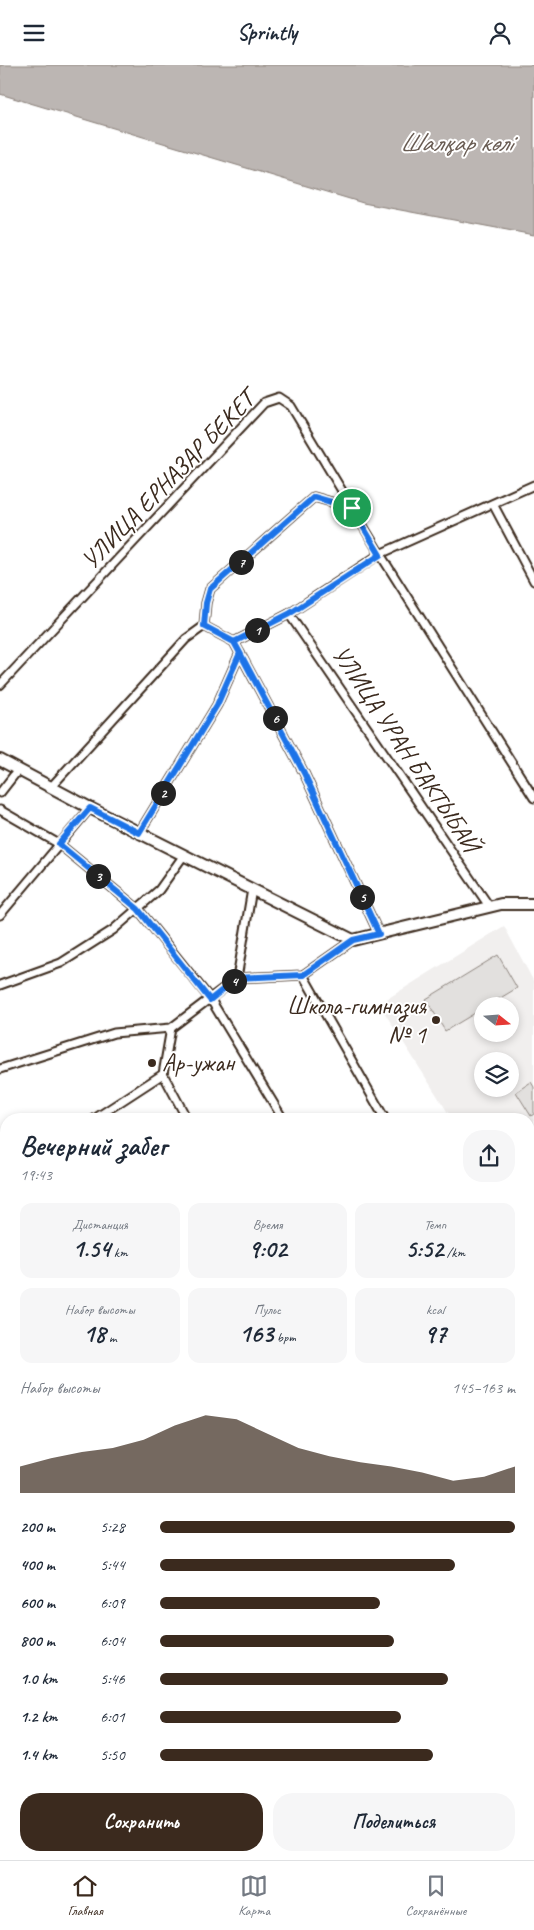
<!DOCTYPE html>
<html lang="ru">
<head>
<meta charset="utf-8">
<style>
	:root { --surface:#fff; --page:#f6f6f7; --text:#1f2937; --muted:#747a83; --line:#e0e1e3; --accent:#3b2a1e }
	body { margin:0; font-family:Caveat,sans-serif; background:var(--page); color:var(--text); height:100vh; display:flex; flex-direction:column; font-size:19px; white-space:nowrap }
	* { box-sizing:border-box; margin:0 }
	p { font-size:16px; color:var(--muted) }
	.icon { flex:none; width:28px; height:28px; fill:none; stroke:currentColor; stroke-width:2; stroke-linecap:round; stroke-linejoin:round }
	.map { position:relative; flex:1; overflow:hidden }
	.details { position:absolute; left:0px; top:1048px; width:535px; height:748px; display:flex; flex-direction:column; background:var(--surface); border-radius:20px 20px 0 0; box-shadow:0 2px 8px #0003 }
	.details>* { flex:none }
	.needle { width:32px; rotate:107deg }
	.tools { position:absolute; left:474px; top:932px; display:grid; gap:10px }
	.tools a { display:grid; place-items:center; width:45px; height:45px; border-radius:50%; background:var(--surface); box-shadow:0 2px 8px #0003; font-size:25px }
	.pin { position:absolute; display:grid; place-items:center; width:42px; height:42px; color:#fff; margin:-21px; border:2px solid #fff; border-radius:50%; box-shadow:0 1px 5px #0007 }
	.km { position:absolute; width:25px; height:25px; margin:-12px; border-radius:50%; background:#222; color:#fff; font-size:14px; line-height:25px; text-align:center }
	.round { display:grid; place-items:center; flex:none; width:52px; height:52px; border-radius:20px; background:var(--page) }
	.overview { display:flex; align-items:center; justify-content:space-between; height:85px; padding:0 20px }
	h1 { font-size:28px; font-weight:700; line-height:38px }
	.metrics { display:grid; grid-template-columns:repeat(3,1fr); gap:8px; height:85px; padding:5px 20px }
	.metrics div { display:grid; align-content:center; border-radius:12px; background:var(--page); text-align:center }
	.metrics b { font-size:25px; font-weight:700 }
	.metrics small { font-size:14px; font-weight:400 }
	.metrics p { font-size:14px }
	.chart { height:140px; padding:10px 20px }
	.chart p { display:flex; justify-content:space-between }
	.chart svg { width:100%; height:90px; margin-top:5px; fill:var(--accent); opacity:.7 }
	.button { display:flex; gap:10px; margin-top:auto; padding:10px 20px }
	.button a { flex:1; height:58px; border-radius:20px; background:var(--accent); color:#fff; font-size:20px; font-weight:700; line-height:58px; text-align:center }
	.button a+a { background:var(--page); color:var(--text) }
	ul { padding:0 20px; list-style:none; font-size:16px }
	li { display:grid; grid-template-columns:80px 60px 1fr; align-items:center; height:38px }
	li i { height:12px; border-radius:6px; background:var(--accent) }
	header { display:flex; justify-content:space-between; align-items:center; height:65px; padding:0 20px; background:var(--surface); font-size:22px; font-weight:700 }
	.menu { display:flex; justify-content:space-around; align-items:center; height:70px; border-top:1px solid var(--line); background:var(--surface); font-size:14px; color:var(--muted) }
	.menu a { display:grid; justify-items:center; gap:2px }
	.menu .selected { color:var(--accent) }
	.map>svg:first-child { display:block }
</style>
</head>
<body>
<header><svg class="icon" aria-label="menu" viewBox="0 0 24 24"><path d="M4 6h16M4 12h16M4 18h16"/></svg>Sprintly<svg class="icon" aria-label="person" viewBox="0 0 24 24"><circle cx="12" cy="8" r="4"/><path d="M4 21q1-7 8-7t8 7"/></svg></header>
<div class="map">
<svg width="534" height="1795" viewBox="0 0 534 1795">
	<rect width="100%" height="100%" fill="#fff"/>
	<filter id="ink" filterUnits="userSpaceOnUse"><feTurbulence type="fractalNoise" baseFrequency=".02" numOctaves="2"/><feDisplacementMap in="SourceGraphic" scale="10" xChannelSelector="R" yChannelSelector="G"/><feConvolveMatrix kernelMatrix="1 2 1 2 8 2 1 2 1" color-interpolation-filters="sRGB"/></filter>
	<g filter="url(#ink)">
		<path fill="#f1efee" fill-rule="evenodd" d="M 504,861 L 534,917 L 534,1068 L 529,1071 L 529,1054 L 452,1054 L 379,939 ZM 482,941 L 510,941 L 510,969 L 482,969 ZM 482,996 L 510,996 L 510,1024 L 482,1024 Z"/>
		<g fill="#e2e0de" stroke="#8e857e">
			<polygon points="498,890 517,923 487,941 482,941 482,944 445,966 426,934"/>
			<polygon points="531,1017 534,1022 534,1049 531,1051 516,1027"/>
		</g>
		<polygon fill="#bcb6b3" stroke="#887e77" points="0,0 534,0 534,170 363,138 0,29"/>
		<g fill="none" stroke-linecap="round" stroke-linejoin="round">
			<defs>
				<g id="street">
					<polyline points="493,439 534,516"/>
					<polyline points="289,549 489,841"/>
					<polyline points="204,561 206,538 210,524 314,432 352,443"/>
					<polyline points="0,620 264,338 279,333 291,341 380,489 534,733"/>
					<polyline points="51,722 186,574 204,561 234,577"/>
					<polyline points="0,728 18,705"/>
					<polyline points="0,745 59,779 138,844 211,935 283,1054"/>
					<polyline points="139,768 217,640 240,588"/>
					<polyline points="0,850 90,743"/>
					<polyline points="379,869 304,708 234,577 289,549 380,489 534,420"/>
					<polyline points="303,910 385,1054"/>
					<polyline points="237,913 303,910 353,875"/>
					<polyline points="0,920 61,898 113,865 159,825 184,790"/>
					<polyline points="0,1004 114,968 171,963 237,913 252,824"/>
					<polyline points="163,1009 187,1054"/>
					<polyline points="94,1054 163,1009 171,963"/>
					<polyline points="0,1077 6,1082"/>
					<polyline points="529,1088 534,1084"/>
					<polyline points="6,1148 4,1155 6,1158"/>
					<polyline points="529,1177 534,1185"/>
					<polyline points="0,1264 6,1261"/>
					<polyline points="529,1320 534,1330"/>
					<polyline points="0,1372 6,1392"/>
					<polyline points="529,1381 534,1379"/>
					<polyline points="529,1493 534,1503"/>
					<polyline points="529,1515 534,1512"/>
					<polyline points="0,1605 6,1604"/>
					<polyline points="529,1673 534,1682"/>
					<polyline points="529,1711 534,1709"/>
					<polyline points="159,1789 162,1795"/>
					<polyline points="238,1789 241,1795"/>
					<polyline points="336,1789 339,1795"/>
					<polyline points="439,1789 442,1795"/>
					<polyline points="373,1795 385,1789"/>
				</g>
				<polyline id="secondary" points="0,695 90,743 353,875 501,839 534,839"/>
			</defs>
			<use href="#street" stroke="#3b2a1e" stroke-width="11"/>
			<use href="#secondary" stroke="#3b2a1e" stroke-width="14"/>
			<use href="#street" stroke="#fff" stroke-width="7"/>
			<use href="#secondary" stroke="#fff" stroke-width="10"/>
		</g>
	</g>
	<g fill="none" stroke-linecap="round" stroke-linejoin="round" filter="url(#ink)">
		<defs>
			<polyline id="route" points="352,443 380,490 289,549 234,577 240,588 217,640 139,768 90,743 59,779 138,844 210,935 237,913 303,910 353,875 379,869 304,708 240,588 234,577 204,561 206,538 210,524 314,432 352,443"/>
		</defs>
		<use href="#route" stroke="#fff" stroke-width="10"/>
		<use href="#route" stroke="#1a73e8" stroke-width="6"/>
	</g>
	<g fill="#3b2a1e" stroke="#fff" stroke-width="2">
		<circle cx="436" cy="955" r="5"/>
		<circle cx="152" cy="998" r="5"/>
	</g>
	<g text-anchor="middle" dominant-baseline="central" stroke-width="4" stroke-linejoin="round" paint-order="stroke">
		<g font-size="25" fill="#3b2a1e" stroke="#fff">
			<text transform="translate(168 415) rotate(-46)">УЛИЦА ЕРНАЗАР БЕКЕТ</text>
			<text transform="translate(406 684) rotate(56)">УЛИЦА УРАН БАКТЫБАЙ</text>
		</g>
		<g font-size="25" fill="#3b2a1e" stroke="#fff" text-anchor="end">
			<text x="426" y="941">Школа-гимназия<tspan x="426" dy="29">№ 1</tspan></text>
			<text x="162" y="998" text-anchor="start">Ар-ужан</text>
		</g>
		<g font-size="26" font-style="italic" fill="#685b52" stroke="#fff">
			<text x="456" y="77">Шалқар көлі</text>
		</g>
	</g>
</svg>
<div class="tools">
<a><svg class="needle" viewBox="-14 -14 28 28"><path d="M0-13l5 13h-10z" fill="#e53935"/><path d="M0 13l5-13h-10z" fill="#747a83"/></svg></a>
<a><svg class="icon" aria-label="layers" viewBox="0 0 24 24"><path d="M12 4l9 5-9 5-9-5zM3 14l9 5 9-5"/></svg></a>
</div>
<div class="pin" style="left:352px;top:443px;background:#1e9e55"><svg class="icon" aria-label="arrive" viewBox="0 0 24 24"><path d="M6 21V4h12l-3 4 3 4H6"/></svg></div>
<b class="km" style="left:257px;top:565px">1</b>
<b class="km" style="left:163px;top:728px">2</b>
<b class="km" style="left:98px;top:811px">3</b>
<b class="km" style="left:234px;top:916px">4</b>
<b class="km" style="left:362px;top:832px">5</b>
<b class="km" style="left:275px;top:653px">6</b>
<b class="km" style="left:241px;top:497px">7</b>
<section class="details">
<div class="overview"><div><h1>Вечерний забег</h1><p>19:43</p></div><a class="round"><svg class="icon" aria-label="share" viewBox="0 0 24 24"><path d="M12 15V3M7 8l5-5 5 5M5 13v7h14v-7"/></svg></a></div>
<div class="metrics">
<div><p>Дистанция</p><b>1.54<small> km</small></b></div>
<div><p>Время</p><b>9:02</b></div>
<div><p>Темп</p><b>5:52<small> /km</small></b></div>
</div>
<div class="metrics">
<div><p>Набор высоты</p><b>18<small> m</small></b></div>
<div><p>Пульс</p><b>163<small> bpm</small></b></div>
<div><p>kcal</p><b>97</b></div>
</div>
<div class="chart"><p><span>Набор высоты</span>145–163 m</p>
<svg viewBox="0 0 160 44" preserveAspectRatio="none"><path d="M0 44V31L10 27L20 24L30 22L40 18L50 11L60 6L70 8L80 15L90 22L100 26L110 29L120 31L130 34L140 38L150 36L160 31V44z"/></svg>
</div>
<ul>
<li><b>200 m</b>5:28<i style="width:100%"></i></li>
<li><b>400 m</b>5:44<i style="width:83%"></i></li>
<li><b>600 m</b>6:09<i style="width:62%"></i></li>
<li><b>800 m</b>6:04<i style="width:66%"></i></li>
<li><b>1.0 km</b>5:46<i style="width:81%"></i></li>
<li><b>1.2 km</b>6:01<i style="width:68%"></i></li>
<li><b>1.4 km</b>5:50<i style="width:77%"></i></li>
</ul>
<div class="button"><a>Сохранить</a><a>Поделиться</a></div>
</section>
</div>
<nav class="menu">
<a class="selected"><svg class="icon" aria-label="home" viewBox="0 0 24 24"><path d="M3 11l9-7 9 7M6 9v11h12V9"/></svg>Главная</a>
<a><svg class="icon" aria-label="map" viewBox="0 0 24 24"><path d="M3 6l6-2 6 2 6-2v14l-6 2-6-2-6 2zM9 4v14M15 6v14"/></svg>Карта</a>
<a><svg class="icon" aria-label="saved" viewBox="0 0 24 24"><path d="M7 4h10v16l-5-4-5 4z"/></svg>Сохранённые</a>
</nav>
</body>
</html>
